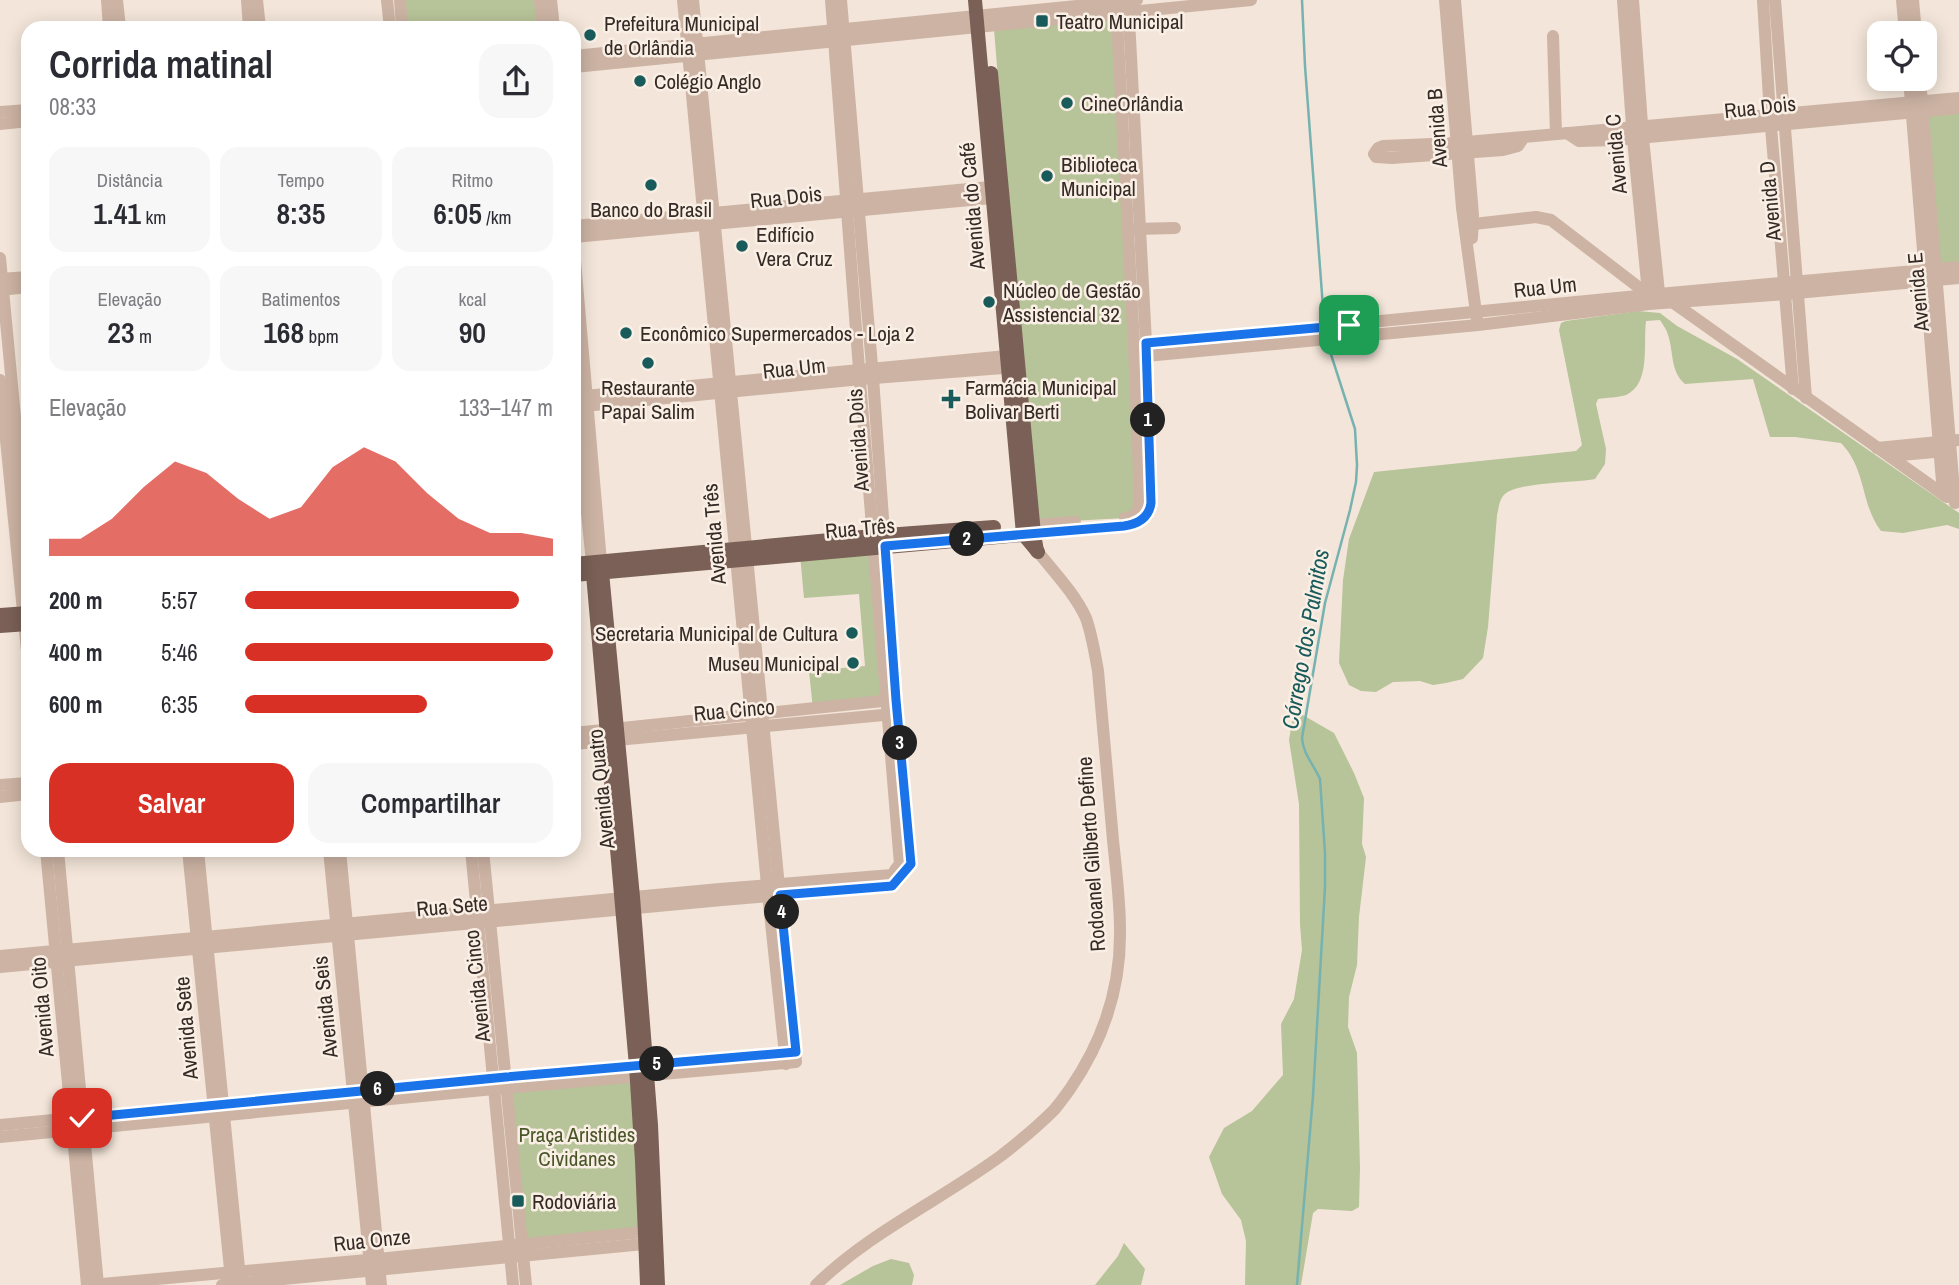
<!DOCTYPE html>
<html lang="pt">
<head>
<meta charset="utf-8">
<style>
	:root { --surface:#fff; --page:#f7f7f7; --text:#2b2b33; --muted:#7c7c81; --accent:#d93025 }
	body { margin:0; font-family:"Archivo Narrow",sans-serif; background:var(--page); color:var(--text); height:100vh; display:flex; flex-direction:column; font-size:26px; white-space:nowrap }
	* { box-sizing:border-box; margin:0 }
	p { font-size:23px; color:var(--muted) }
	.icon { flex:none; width:38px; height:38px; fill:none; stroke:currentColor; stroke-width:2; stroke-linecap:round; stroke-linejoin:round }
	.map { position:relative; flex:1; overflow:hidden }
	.side { position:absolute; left:21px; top:21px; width:560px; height:836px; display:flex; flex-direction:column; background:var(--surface); border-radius:21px; box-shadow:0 4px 18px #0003 }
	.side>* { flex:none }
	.buttons { position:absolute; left:1867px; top:21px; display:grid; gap:14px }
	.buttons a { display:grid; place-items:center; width:70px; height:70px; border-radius:14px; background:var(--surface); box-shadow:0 4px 18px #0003; font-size:35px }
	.pin { position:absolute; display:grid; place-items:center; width:60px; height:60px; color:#fff; margin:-30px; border-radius:14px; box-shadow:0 4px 10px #0006 }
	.km { position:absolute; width:35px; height:35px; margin:-18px; border-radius:50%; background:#222; color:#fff; font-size:19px; line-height:35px; text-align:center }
	.round { display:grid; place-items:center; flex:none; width:74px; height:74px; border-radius:21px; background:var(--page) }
	.summary { display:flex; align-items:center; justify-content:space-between; height:119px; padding:0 28px }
	h1 { font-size:38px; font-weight:600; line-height:52px }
	.figures { display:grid; grid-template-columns:repeat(3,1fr); gap:10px; height:119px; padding:7px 28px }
	.figures div { display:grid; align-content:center; border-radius:18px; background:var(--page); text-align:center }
	.figures b { font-size:30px; font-weight:600 }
	.figures small { font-size:19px; font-weight:400 }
	.figures p { font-size:19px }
	.chart { height:196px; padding:14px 28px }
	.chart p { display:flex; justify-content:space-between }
	.chart svg { width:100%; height:126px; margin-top:7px; fill:var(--accent); opacity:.7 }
	.primary-button { display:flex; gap:14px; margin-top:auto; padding:14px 28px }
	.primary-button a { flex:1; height:80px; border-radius:21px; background:var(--accent); color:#fff; font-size:28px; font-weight:600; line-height:80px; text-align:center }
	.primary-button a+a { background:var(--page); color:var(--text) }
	ul { padding:0 28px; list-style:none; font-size:23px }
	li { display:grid; grid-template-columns:112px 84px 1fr; align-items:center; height:52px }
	li i { height:18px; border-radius:9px; background:var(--accent) }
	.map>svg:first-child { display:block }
</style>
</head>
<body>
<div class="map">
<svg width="1959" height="1285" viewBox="0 0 1959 1285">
	<rect width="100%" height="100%" fill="#f3e5d9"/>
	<g fill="#b7c398">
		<polygon points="400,0 540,0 542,28 402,28"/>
		<polygon points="1114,17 1139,507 1125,518 1034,523 994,29"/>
		<polygon points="1959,108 1959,267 1936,269 1923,111"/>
		<path d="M 1638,311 L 1660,313 L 1677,326 L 1737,359 L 1959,513 L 1959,529 L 1947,525 L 1903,533 L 1881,531 C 1860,503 1867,470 1841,443 L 1795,437 L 1770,437 L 1753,379 L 1685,384 C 1670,371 1674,353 1668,335 C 1667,330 1663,325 1660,320 L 1646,321 C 1643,344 1651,384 1626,395 C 1621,397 1604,398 1598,399 L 1596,404 L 1606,449 L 1605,464 L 1595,479 C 1575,483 1518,482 1505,494 C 1499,499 1499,508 1497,515 L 1488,627 L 1483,658 L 1463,679 L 1446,683 L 1433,685 L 1420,681 L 1393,682 L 1376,692 L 1361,691 L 1349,685 L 1339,663 L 1343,580 L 1349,539 L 1374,472 L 1576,451 L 1582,445 L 1559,330 L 1561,323 L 1566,321 Z"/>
		<polygon points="874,548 886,701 813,709 809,671 865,666 859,594 804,598 800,555"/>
		<polygon points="1294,710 1334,733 1354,773 1364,798 1362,844 1366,857 1359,917 1357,965 1349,997 1348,1027 1357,1053 1360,1168 1359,1207 1352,1211 1318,1209 1313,1213 1301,1285 1245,1285 1246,1241 1241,1220 1222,1194 1209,1157 1224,1128 1252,1111 1283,1075 1281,1024 1294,999 1302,950 1300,924 1299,804 1289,740"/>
		<polygon points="636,1076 644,1232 522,1245 507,1088"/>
		<polygon points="1124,1243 1145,1269 1141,1285 1095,1285 1118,1256"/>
		<polygon points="891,1259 909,1263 914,1275 912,1285 840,1285 873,1266"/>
	</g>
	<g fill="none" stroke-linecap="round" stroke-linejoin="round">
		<g stroke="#76b2b0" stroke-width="2.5">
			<polyline points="1302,0 1305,66 1324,321"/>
			<path d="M 1297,1285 L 1313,1096 L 1325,887 L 1325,853 L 1320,779 C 1314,765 1303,754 1302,738 L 1325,603 L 1350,510 L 1356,482 L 1357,465 L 1355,429 L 1327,342"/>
		</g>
		<g stroke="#ccb3a4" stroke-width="12">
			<polyline points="107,0 109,28"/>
			<polyline points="117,0 120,28"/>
			<polyline points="247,0 249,28"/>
			<polyline points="257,0 260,28"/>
			<polyline points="387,0 390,28"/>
			<polyline points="400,0 402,28"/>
			<polyline points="540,0 543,28"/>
			<polyline points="551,0 554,28"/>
			<polyline points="683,0 767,885 786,1064"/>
			<polyline points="831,0 859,369 900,864 896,869"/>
			<polyline points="1116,0 1134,345 1140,496 1138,511 1133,516 1125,518"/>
			<polyline points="1445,0 1462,208 1477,320"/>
			<polyline points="1455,0 1473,215 1472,238"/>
			<polyline points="1623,0 1633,139 1649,303"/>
			<polyline points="1633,0 1643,138 1660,302"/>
			<polyline points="1763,0 1770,115 1793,389"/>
			<polyline points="1775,0 1806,398"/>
			<polyline points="1902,0 1905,33"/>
			<polyline points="1913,0 1916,33"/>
			<polyline points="1553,36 1556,134"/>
			<polyline points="574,56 1137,0"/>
			<polyline points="574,67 1251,0"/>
			<polyline points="1909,79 1943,494"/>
			<polyline points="1920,79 1955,503"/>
			<polyline points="0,112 28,110"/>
			<polyline points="0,124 28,121"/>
			<polyline points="1567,133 1579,141 1617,140 1959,108"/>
			<polyline points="1524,137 1518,146 1503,150 1392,158 1376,157 1374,154 1378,148 1383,146 1457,143 1467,142 1959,98"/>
			<polyline points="1465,225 1536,217 1551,220 1637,286 1644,296 1645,300"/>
			<polyline points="574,226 1001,186"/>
			<polyline points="1135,229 1175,228"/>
			<polyline points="574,237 1002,197"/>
			<polyline points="574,249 601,562"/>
			<polyline points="0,258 28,555"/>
			<polyline points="0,279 28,277"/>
			<polyline points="0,290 28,287"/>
			<polyline points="1671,301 1947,497"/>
			<polyline points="1134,345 1648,295 1959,267"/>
			<polyline points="1135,357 1478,325 1649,304 1786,294 1959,278"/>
			<polyline points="0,380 28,661"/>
			<polyline points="574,383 592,563"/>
			<polyline points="574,397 1017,355"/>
			<polyline points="574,407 861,379 1016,367"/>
			<polyline points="1877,448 1959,440"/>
			<polyline points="1890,456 1945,451"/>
			<polyline points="1033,525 1075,522"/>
			<polyline points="1034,534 1132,525 1147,516 1151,507 1146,343 1128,0"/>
			<polyline points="574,733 892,700"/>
			<polyline points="574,744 894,714"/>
			<polyline points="0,785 28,783"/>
			<polyline points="0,797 28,794"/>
			<polyline points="46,850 87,1285"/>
			<polyline points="58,850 98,1285"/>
			<polyline points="188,850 231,1279"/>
			<polyline points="198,850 240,1278"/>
			<polyline points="329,850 372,1285"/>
			<polyline points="340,850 381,1285"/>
			<polyline points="471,850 513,1285"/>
			<polyline points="483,850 526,1285"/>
			<polyline points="0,956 720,889 892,875 896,869"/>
			<polyline points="0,967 722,900 892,886 911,864 896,700 873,378 841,0"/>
			<polyline points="0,1125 506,1077 792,1052"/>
			<polyline points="0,1137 494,1089 796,1062 693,0"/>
			<polyline points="91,1285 378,1259 653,1231"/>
			<polyline points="222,1285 654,1243"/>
			<path d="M 816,1285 C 870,1232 941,1200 1002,1155 C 1020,1141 1038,1126 1054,1110 C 1060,1103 1065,1096 1070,1089 C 1103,1041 1121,988 1120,930 C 1120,900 1116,870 1113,840 C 1108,784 1103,728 1098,671 C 1095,654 1092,635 1086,618 C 1075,594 1055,573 1038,552"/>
		</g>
		<g stroke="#7a6056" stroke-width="14">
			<polyline points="975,0 1023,534 1038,552"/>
			<polyline points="991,73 1034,534 1037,551"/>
			<polyline points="601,562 633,897 651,1125 658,1285"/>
			<polyline points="592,563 636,1066 642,1161 647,1285"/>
			<polyline points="574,564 873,536 994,527"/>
			<polyline points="574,575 1033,534"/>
			<polyline points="0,615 28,613"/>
			<polyline points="0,626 28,624"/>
		</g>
	</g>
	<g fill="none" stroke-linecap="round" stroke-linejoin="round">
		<defs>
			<path id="route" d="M 82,1118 L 506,1077 L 796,1052 L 780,895 L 892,886 L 911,864 L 896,700 L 885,546 L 1124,526 C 1138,524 1149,518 1151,503 L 1146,343 L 1349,325"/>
		</defs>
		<use href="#route" stroke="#fff" stroke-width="14"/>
		<use href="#route" stroke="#1a73e8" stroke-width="9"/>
	</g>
	<g fill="#195b5b" stroke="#faefe5" stroke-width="2.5">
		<rect x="1035" y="14" width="14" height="14" rx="3.5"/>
		<circle cx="590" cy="35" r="7"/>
		<circle cx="640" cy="81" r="7"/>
		<circle cx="1067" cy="103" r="7"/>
		<circle cx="1047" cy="176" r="7"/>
		<circle cx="651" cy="185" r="7"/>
		<circle cx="742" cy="246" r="7"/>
		<circle cx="989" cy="302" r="7"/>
		<circle cx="626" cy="333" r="7"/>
		<circle cx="648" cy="363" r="7"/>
		<path d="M947.5 388.5h7v7h7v7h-7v7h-7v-7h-7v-7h7z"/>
		<circle cx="852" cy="633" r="7"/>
		<circle cx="853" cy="663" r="7"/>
		<rect x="511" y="1194" width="14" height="14" rx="3.5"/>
	</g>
	<g text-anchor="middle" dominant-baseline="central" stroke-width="5" stroke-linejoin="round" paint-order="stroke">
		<g font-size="21" fill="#362a26" stroke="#faefe5" text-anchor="start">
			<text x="1056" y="21">Teatro Municipal</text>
			<text x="604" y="23">Prefeitura Municipal<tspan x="604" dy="24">de Orlândia</tspan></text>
			<text x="654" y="81">Colégio Anglo</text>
			<text x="1081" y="103">CineOrlândia</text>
			<text x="1061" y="164">Biblioteca<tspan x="1061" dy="24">Municipal</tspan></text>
			<text x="651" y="209" text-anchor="middle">Banco do Brasil</text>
			<text x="756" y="234">Edifício<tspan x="756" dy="24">Vera Cruz</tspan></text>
			<text x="1003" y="290">Núcleo de Gestão<tspan x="1003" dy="24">Assistencial 32</tspan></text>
			<text x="640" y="333">Econômico Supermercados - Loja 2</text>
			<text x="648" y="387" text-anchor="middle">Restaurante<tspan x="648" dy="24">Papai Salim</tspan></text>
			<text x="965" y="387">Farmácia Municipal<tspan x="965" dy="24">Bolivar Berti</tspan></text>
			<text x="838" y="633" text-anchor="end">Secretaria Municipal de Cultura</text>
			<text x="839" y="663" text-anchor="end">Museu Municipal</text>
			<text x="532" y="1201">Rodoviária</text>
		</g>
		<g font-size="21" fill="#362a26" stroke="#faefe5">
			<text transform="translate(1760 107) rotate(-6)">Rua Dois</text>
			<text transform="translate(1437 128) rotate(-94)">Avenida B</text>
			<text transform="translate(1616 154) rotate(-95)">Avenida C</text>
			<text transform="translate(786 197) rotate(-6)">Rua Dois</text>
			<text transform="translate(1770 201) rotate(-95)">Avenida D</text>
			<text transform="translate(972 206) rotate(-95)">Avenida do Café</text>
			<text transform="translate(1545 287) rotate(-6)">Rua Um</text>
			<text transform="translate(1918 292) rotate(-95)">Avenida E</text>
			<text transform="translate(794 368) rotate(-6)">Rua Um</text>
			<text transform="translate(858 440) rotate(-94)">Avenida Dois</text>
			<text transform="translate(860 528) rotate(-5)">Rua Três</text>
			<text transform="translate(714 534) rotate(-95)">Avenida Três</text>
			<text transform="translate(734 710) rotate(-5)">Rua Cinco</text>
			<text transform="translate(601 789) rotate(-96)">Avenida Quatro</text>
			<text transform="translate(1091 854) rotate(-94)">Rodoanel Gilberto Define</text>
			<text transform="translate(452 906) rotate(-5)">Rua Sete</text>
			<text transform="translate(477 986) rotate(-96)">Avenida Cinco</text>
			<text transform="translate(42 1007) rotate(-95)">Avenida Oito</text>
			<text transform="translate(325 1007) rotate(-96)">Avenida Seis</text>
			<text transform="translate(186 1028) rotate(-95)">Avenida Sete</text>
			<text transform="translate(372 1240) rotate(-6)">Rua Onze</text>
		</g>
		<g font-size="21" fill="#495628" stroke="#faefe5">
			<text x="577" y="1134">Praça Aristides<tspan x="577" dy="24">Cividanes</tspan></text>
		</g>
		<g font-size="23" font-style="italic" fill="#195b5b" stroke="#faefe5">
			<text transform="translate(1305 639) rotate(-80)">Córrego dos Palmitos</text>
		</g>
	</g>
</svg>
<div class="buttons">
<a><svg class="icon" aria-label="locate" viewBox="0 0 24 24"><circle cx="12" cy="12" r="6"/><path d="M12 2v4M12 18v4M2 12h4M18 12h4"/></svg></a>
</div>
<div class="pin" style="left:1349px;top:325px;background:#1e9e55"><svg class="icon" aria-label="arrive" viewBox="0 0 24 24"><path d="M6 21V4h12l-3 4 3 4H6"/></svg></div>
<div class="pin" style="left:82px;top:1118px;background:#d93025"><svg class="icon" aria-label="check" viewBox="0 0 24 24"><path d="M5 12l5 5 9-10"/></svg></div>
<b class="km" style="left:1148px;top:420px">1</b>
<b class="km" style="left:967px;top:539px">2</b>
<b class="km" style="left:900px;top:743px">3</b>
<b class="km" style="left:782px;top:912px">4</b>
<b class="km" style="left:657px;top:1064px">5</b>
<b class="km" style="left:378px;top:1089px">6</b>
<section class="side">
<div class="summary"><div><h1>Corrida matinal</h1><p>08:33</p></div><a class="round"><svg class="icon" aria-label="share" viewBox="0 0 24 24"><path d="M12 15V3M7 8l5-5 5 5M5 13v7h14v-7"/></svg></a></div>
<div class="figures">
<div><p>Distância</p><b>1.41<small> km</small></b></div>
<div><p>Tempo</p><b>8:35</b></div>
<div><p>Ritmo</p><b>6:05<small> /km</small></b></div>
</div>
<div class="figures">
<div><p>Elevação</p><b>23<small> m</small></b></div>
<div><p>Batimentos</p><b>168<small> bpm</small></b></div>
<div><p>kcal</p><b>90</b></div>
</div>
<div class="chart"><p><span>Elevação</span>133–147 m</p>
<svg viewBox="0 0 160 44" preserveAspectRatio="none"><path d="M0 44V38L10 38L20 31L30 20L40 11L50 15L60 24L70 31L80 27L90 13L100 6L110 11L120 22L130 31L140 36L150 36L160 38V44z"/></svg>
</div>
<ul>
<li><b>200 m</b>5:57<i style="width:89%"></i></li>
<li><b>400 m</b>5:46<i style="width:100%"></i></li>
<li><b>600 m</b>6:35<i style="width:59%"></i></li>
</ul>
<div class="primary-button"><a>Salvar</a><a>Compartilhar</a></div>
</section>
</div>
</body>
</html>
